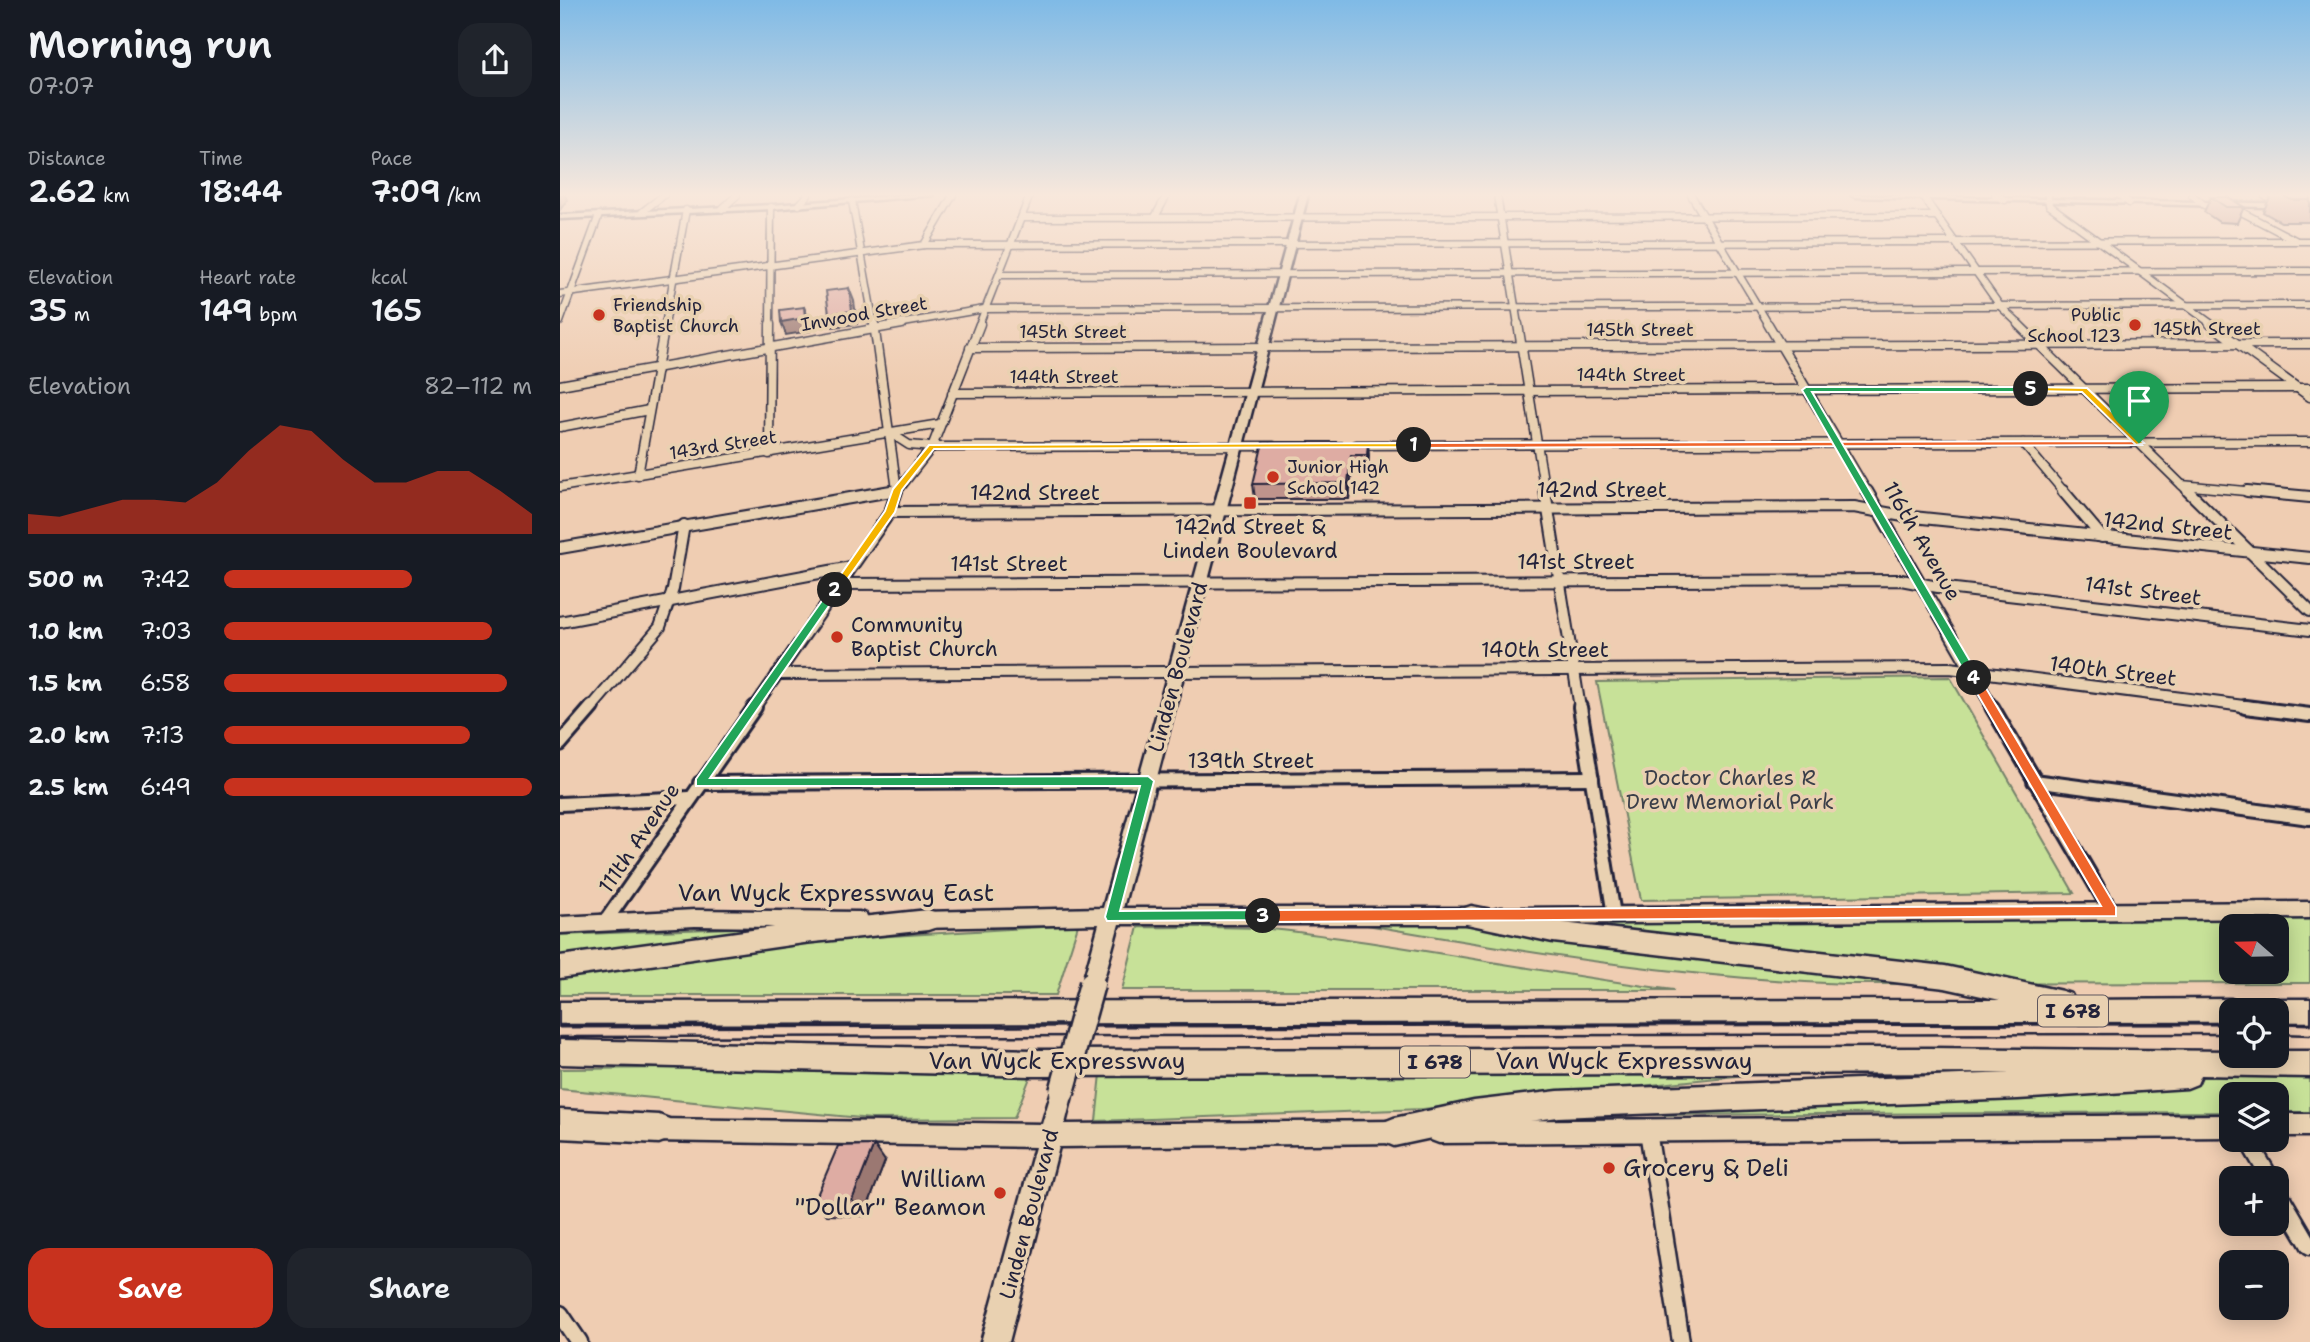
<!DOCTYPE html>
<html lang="en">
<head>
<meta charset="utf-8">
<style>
	:root { --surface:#171b24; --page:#20242c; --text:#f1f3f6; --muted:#9ea1a6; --accent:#c8321e }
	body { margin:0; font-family:"Shantell Sans",sans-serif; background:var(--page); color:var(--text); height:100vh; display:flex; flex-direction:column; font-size:26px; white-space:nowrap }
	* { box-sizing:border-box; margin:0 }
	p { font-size:23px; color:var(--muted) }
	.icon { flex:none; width:38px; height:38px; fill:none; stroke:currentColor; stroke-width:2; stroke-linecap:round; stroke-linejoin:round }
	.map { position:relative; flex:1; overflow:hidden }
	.drawer { display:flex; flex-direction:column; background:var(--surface); width:560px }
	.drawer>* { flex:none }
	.needle { width:46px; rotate:290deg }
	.tools { position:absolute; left:1659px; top:914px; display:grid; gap:14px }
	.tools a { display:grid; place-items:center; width:70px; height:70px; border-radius:14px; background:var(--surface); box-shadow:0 4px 18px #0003; font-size:35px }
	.pin { position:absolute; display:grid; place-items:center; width:60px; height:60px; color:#fff; margin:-72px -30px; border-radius:50% 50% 50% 0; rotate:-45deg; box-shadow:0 0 7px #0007 }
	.pin .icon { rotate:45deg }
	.km { position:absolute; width:35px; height:35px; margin:-18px; border-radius:50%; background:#222; color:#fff; font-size:19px; line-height:35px; text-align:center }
	.round { display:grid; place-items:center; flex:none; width:74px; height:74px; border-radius:21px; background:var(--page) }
	.head { display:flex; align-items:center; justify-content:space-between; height:119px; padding:0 28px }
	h1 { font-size:38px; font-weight:600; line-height:52px }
	.stats { display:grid; grid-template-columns:repeat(3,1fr); gap:10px; height:119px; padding:7px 28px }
	.stats div { display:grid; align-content:center }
	.stats b { font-size:30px; font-weight:600 }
	.stats small { font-size:19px; font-weight:400 }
	.stats p { font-size:19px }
	.chart { height:196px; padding:14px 28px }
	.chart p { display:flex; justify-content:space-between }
	.chart svg { width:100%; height:126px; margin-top:7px; fill:var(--accent); opacity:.7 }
	.button { display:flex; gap:14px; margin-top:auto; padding:14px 28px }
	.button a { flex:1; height:80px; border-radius:21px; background:var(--accent); color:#fff; font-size:28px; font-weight:600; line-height:80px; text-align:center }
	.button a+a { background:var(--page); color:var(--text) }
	ul { padding:0 28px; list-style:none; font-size:23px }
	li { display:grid; grid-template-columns:112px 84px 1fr; align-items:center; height:52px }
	li i { height:18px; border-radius:9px; background:var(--accent) }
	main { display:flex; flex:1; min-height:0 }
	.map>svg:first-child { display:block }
</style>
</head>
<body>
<main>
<section class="drawer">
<div class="head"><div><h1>Morning run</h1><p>07:07</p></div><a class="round"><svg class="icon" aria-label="share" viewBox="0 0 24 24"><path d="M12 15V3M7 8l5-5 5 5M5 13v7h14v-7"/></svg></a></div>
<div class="stats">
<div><p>Distance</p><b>2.62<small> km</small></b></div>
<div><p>Time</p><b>18:44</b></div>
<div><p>Pace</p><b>7:09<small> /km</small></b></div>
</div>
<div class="stats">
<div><p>Elevation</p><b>35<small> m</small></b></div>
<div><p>Heart rate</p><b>149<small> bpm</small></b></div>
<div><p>kcal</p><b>165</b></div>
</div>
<div class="chart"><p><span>Elevation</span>82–112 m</p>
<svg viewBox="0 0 160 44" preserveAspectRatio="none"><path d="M0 44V37L10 38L20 35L30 32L40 32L50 33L60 26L70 15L80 6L90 8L100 18L110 26L120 26L130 22L140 22L150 29L160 37V44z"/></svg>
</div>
<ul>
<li><b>500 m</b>7:42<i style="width:61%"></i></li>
<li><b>1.0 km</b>7:03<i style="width:87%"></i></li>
<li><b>1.5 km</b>6:58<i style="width:92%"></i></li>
<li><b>2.0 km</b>7:13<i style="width:80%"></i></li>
<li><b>2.5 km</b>6:49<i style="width:100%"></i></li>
</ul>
<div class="button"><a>Save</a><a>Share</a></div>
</section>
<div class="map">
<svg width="1750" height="1342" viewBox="0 0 1750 1342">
	<rect width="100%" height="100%" fill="#efcdb2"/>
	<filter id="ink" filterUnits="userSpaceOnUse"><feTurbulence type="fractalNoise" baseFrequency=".0143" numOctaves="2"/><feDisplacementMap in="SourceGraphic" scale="14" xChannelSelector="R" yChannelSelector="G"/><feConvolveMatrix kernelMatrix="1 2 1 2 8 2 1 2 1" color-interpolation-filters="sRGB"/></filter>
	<g filter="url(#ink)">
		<g fill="#c7e198" stroke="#74826a" stroke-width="2" fill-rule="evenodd">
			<polygon points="1390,677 1514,893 1081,900 1037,682"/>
			<path d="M 1750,919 L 1750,983 L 1286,984 C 1122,978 968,953 807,925 ZM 1671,926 L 1717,926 L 1717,971 L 1671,971 Z"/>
			<polygon points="518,925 496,995 0,995 0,972 263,940"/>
			<polygon points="199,927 194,935 0,960 0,935"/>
			<path d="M 578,927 C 625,928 674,925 721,930 C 853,946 983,973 1114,990 L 562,990 Z"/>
			<polygon points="475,1065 454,1118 311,1119 0,1089 0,1069"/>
			<polygon points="1243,1069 863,1109 536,1121 541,1074"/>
			<polygon points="1750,1076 1750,1112 1717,1112 1717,1094 1671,1094 1671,1112 1076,1115 1297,1085 1392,1079"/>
		</g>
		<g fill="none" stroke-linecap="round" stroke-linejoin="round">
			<defs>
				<g id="minor-far4">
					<polyline points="937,195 958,325"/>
					<polyline points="1131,195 1209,325"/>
					<polyline points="1362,195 1440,306 1460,325"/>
					<polyline points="1435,195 1445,200"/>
					<polyline points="1488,195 1489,205 1653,325"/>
					<polyline points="1560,195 1569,203"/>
					<polyline points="1632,195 1644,205"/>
					<polyline points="1704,195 1720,206"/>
					<polyline points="292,201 314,325"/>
					<polyline points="239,205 248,195"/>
					<polyline points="1672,207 1735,240"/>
					<polyline points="162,209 177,195"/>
					<polyline points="82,212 104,195"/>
					<polyline points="595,217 607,195"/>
					<polyline points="462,218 1377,216"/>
					<polyline points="364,245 393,195"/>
					<polyline points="439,275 1750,271"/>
					<polyline points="0,294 364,245 1750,241"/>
					<polyline points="0,322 39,215"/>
					<polyline points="105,325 126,210"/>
					<polyline points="210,325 211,207"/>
					<polyline points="332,325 424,309 1750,305"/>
					<polyline points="419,325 470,195"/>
				</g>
				<g id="minor-far3">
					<polyline points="314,324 337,490"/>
					<polyline points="958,324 985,493"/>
					<polyline points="1208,324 1308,493"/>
					<polyline points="1458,324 1630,493"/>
					<polyline points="1650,324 1750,397"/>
					<polyline points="410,348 1750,344"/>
					<polyline points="0,385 342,324"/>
					<polyline points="392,393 1750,388"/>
					<polyline points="0,427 89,410"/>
					<polyline points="332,434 349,445 372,447 714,446"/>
					<polyline points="1463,443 1505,493"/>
					<polyline points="796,445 1750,442"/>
					<polyline points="209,454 210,324"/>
					<polyline points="78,475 105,324"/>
					<polyline points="1622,485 1706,493"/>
					<polyline points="0,487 380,424"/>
					<polyline points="321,493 337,490"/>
					<polyline points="336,493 372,447 420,324"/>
				</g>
				<g id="minor-far2">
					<polyline points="985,491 1020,708"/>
					<polyline points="1307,491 1433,708"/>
					<polyline points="1503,491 1542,537"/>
					<polyline points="1628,491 1750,611"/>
					<polyline points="1687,491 1750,497"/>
					<polyline points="330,512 1294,507 1343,516 1750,558"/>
					<polyline points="0,548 331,491"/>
					<polyline points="279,584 1341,580 1378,587 1750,630"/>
					<polyline points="0,622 291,567"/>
					<polyline points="217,674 1390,668 1699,708"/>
					<polyline points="31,708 100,627 113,589 124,525"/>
					<polyline points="194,708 330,512 337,491"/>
				</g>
				<g id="minor-far1">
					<polyline points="1020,707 1054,915"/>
					<polyline points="1432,707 1551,911"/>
					<polyline points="1685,707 1750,715"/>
					<polyline points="0,744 32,707"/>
					<polyline points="1474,781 1750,818"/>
					<polyline points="140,783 1032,778"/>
					<polyline points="0,804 130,798"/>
					<polyline points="45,922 195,707"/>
				</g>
				<g id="minor">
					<polyline points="1088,1131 1121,1342"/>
					<polyline points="1687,1139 1710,1178"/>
					<polyline points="1717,1190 1750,1246"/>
					<polyline points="0,1314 19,1342"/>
				</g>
				<g id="secondary">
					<polygon points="345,195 374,195 211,209 0,219 0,215 211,205"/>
					<polygon points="740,195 748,195 563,908 918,908 925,910 928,916 925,922 918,924 559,924 545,975 542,981 535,984 528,981 525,975 539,924 360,928 353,926 350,920 353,914 360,912 543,908"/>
					<polygon points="1291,195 1750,204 1750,208 1295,197"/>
					<polygon points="1750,902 1750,918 940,924 933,922 930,916 933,910 940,908"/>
					<polygon points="135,910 299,912 306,914 309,920 306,926 299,928 135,926 0,933 0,917"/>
					<polygon points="502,1081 510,1084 513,1092 505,1124 839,1121 847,1124 851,1132 847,1140 839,1143 499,1147 449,1342 421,1342 475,1147 92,1141 84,1138 80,1130 84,1122 92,1119 482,1124 494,1084"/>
					<rect x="1717" y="1114" width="33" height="22"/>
					<polygon points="1671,1115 1671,1137 879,1143 871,1140 867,1132 871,1124 879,1121"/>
				</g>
				<g id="motorway">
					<polygon points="911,906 993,922 1385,966 1502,991 1511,994 1514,1000 1671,999 1680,1003 1684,1010 1671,1010 1671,1023 0,1026 0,1002 1440,1000 1385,988 993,942 902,923 899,916 902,909"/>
					<polygon points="368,910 377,913 380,920 377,927 368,930 244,943 0,978 0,956 244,923"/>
					<polygon points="1717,999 1750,999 1750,1023 1717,1022 1717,1010 1704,1010 1708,1003"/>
					<polygon points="0,1040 472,1050 1368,1048 1671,1051 1671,1055 1717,1055 1717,1051 1750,1051 1750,1077 1641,1075 1637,1084 1627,1088 1458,1099 998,1117 914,1129 834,1146 824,1142 820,1132 824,1122 834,1118 914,1101 998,1091 1451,1073 472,1076 0,1064"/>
					<polygon points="0,1110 99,1115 109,1119 113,1129 109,1139 99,1143 0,1138"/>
				</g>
			</defs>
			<use href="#minor-far4" stroke="#22223b" stroke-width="9"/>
			<use href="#minor-far3" stroke="#22223b" stroke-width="11"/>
			<use href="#minor-far2" stroke="#22223b" stroke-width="14"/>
			<use href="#minor-far1" stroke="#22223b" stroke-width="18"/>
			<use href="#minor" stroke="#22223b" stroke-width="21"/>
			<use href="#secondary" stroke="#22223b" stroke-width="5"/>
			<use href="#motorway" stroke="#22223b" stroke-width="5"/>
			<use href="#minor-far4" stroke="#e9d1b1" stroke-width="6"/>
			<use href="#minor-far3" stroke="#e9d1b1" stroke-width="8"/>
			<use href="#minor-far2" stroke="#e9d1b1" stroke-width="10"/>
			<use href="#minor-far1" stroke="#e9d1b1" stroke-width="12"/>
			<use href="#minor" stroke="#e9d1b1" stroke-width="16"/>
			<use href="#secondary" fill="#e9d1b1" fill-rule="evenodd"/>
			<use href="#motorway" fill="#e9d1b1" fill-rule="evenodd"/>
			<g stroke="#22223b" stroke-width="2.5">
				<polyline points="1717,1023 1750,1023"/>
				<polyline points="0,1025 1671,1023"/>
				<polyline points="1717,1034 1750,1035"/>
				<polyline points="0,1037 1671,1034"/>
			</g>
			<defs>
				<polyline id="secondary-bridge-far1" points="532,986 535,975"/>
				<polyline id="secondary-bridge" points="502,1092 532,984"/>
			</defs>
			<use href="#secondary-bridge-far1" stroke="#22223b" stroke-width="24" stroke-linecap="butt"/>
			<use href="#secondary-bridge" stroke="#22223b" stroke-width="29" stroke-linecap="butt"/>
			<use href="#secondary-bridge-far1" stroke="#e9d1b1" stroke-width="18"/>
			<use href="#secondary-bridge" stroke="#e9d1b1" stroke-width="24"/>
		</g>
		<g fill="#bf948c" stroke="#22223b" stroke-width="2">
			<polygon points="1711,195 1750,195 1750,222 1721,222 1703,212"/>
			<polygon points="1651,197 1684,207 1677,223 1659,222 1644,212"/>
			<polygon points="808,442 808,470 792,470 789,499 695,499 693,484"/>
			<polygon points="325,1161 304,1216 267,1215 255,1200"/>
		</g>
		<g fill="#9b7872" stroke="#22223b" stroke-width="2">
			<polygon points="0,195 5,195 7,200 0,210"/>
			<polygon points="289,288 294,301 297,324 273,327 269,314"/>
			<polygon points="244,307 249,319 250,331 226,335 221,322"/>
			<polygon points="808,442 809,456 808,470 807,455"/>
			<polygon points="791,455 792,470 789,499 788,483"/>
			<polygon points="314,1145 325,1161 304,1216 292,1200"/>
		</g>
		<g fill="#deaca3" stroke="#22223b" stroke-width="2">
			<polygon points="1722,195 1750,195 1750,200 1732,200"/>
			<polygon points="1651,197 1668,197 1684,207 1666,207"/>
			<polygon points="289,288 292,311 269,314 266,291"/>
			<polygon points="244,307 245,318 221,322 220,310"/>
			<polygon points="703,442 808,442 807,455 791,455 788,483 693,484"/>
			<polygon points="314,1145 292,1200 255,1200 278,1146"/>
		</g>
	</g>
	<linearGradient id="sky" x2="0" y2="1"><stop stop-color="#7fbae6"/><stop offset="0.51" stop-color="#f8e8dc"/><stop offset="1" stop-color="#f8e8dc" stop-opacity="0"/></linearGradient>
	<rect width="1750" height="382" fill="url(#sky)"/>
	<polygon fill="#f0652b" stroke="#fff" stroke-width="2" points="1579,441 1582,445 854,448 850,445 854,443"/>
	<polygon fill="#f5b400" stroke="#fff" stroke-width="2" points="854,443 858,447 374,449 342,490 335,512 278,592 270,590 325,511 333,489 369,445"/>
	<polygon fill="#22a559" stroke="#fff" stroke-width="2" points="275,587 280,590 150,778 588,776 594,781 560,911 703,910 710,916 708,920 547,921 545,917 580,786 136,786 136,779 271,588"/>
	<polygon fill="#f0652b" stroke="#fff" stroke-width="2" points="1414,674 1420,678 1556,907 1556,916 703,922 696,916 703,910 1541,906 1408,678"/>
	<polygon fill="#22a559" stroke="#fff" stroke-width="2" points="1246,387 1471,387 1475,389 1471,392 1252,392 1420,678 1418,680 1408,678 1242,390"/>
	<polygon fill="#f5b400" stroke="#fff" stroke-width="2" points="1471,387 1527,388 1584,443 1576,445 1522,392 1468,391"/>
	<g fill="#c8321e" stroke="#e9d1b1" stroke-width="2.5">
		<circle cx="39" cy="315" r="7"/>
		<circle cx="1575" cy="325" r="7"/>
		<circle cx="713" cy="477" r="7"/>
		<rect x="683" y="496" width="14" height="14" rx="3.5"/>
		<circle cx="277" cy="637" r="7"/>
		<circle cx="1049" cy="1168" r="7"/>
		<circle cx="440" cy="1193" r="7"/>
	</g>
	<g text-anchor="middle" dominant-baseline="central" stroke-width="7" stroke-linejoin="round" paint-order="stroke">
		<g font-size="18" fill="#22223b" stroke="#e9d1b1" text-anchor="start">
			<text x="53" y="305">Friendship<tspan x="53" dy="21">Baptist Church</tspan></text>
			<text x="1561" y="315" text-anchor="end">Public<tspan x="1561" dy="21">School 123</tspan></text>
			<text x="727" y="467">Junior High<tspan x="727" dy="21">School 142</tspan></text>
		</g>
		<g font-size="18" fill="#22223b" stroke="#e9d1b1">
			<text transform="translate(304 314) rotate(-10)">Inwood Street</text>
			<text x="1647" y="329">145th Street</text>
			<text x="1080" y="330">145th Street</text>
			<text x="513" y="332">145th Street</text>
			<text x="1071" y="375">144th Street</text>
			<text x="504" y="377">144th Street</text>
			<text transform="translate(163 445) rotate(-9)">143rd Street</text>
		</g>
		<g fill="#e9d1b1" stroke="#5e565e" stroke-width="2">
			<rect x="1478" y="995.5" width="70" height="31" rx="5"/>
			<rect x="840" y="1046.5" width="70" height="31" rx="5"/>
		</g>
		<g font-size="19" font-weight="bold" fill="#22223b">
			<text x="1513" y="1011">I 678</text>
			<text x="875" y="1062">I 678</text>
		</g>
		<g font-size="21" fill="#22223b" stroke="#e9d1b1">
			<text x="1042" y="490">142nd Street</text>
			<text x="475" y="493">142nd Street</text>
			<text transform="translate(1608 526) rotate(6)">142nd Street</text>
			<text transform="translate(1362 541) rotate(60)">116th Avenue</text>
			<text x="1016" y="562">141st Street</text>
			<text x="449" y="564">141st Street</text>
			<text transform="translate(1583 591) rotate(7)">141st Street</text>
			<text x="985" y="650">140th Street</text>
			<text transform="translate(618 667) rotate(-75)">Linden Boulevard</text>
			<text transform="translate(1553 671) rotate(7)">140th Street</text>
			<text x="691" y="761">139th Street</text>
			<text transform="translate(79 838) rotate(-56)">111th Avenue</text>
			<text transform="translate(469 1214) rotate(-75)">Linden Boulevard</text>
		</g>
		<g font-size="21" fill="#22223b" stroke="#e9d1b1">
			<text x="690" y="527">142nd Street &amp;<tspan x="690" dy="24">Linden Boulevard</tspan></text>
			<text x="291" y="625" text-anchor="start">Community<tspan x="291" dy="24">Baptist Church</tspan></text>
		</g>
		<g font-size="21" fill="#3b3f49" stroke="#e9d1b1">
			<text x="1170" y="778">Doctor Charles R<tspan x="1170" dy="24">Drew Memorial Park</tspan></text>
		</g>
		<g font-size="24" fill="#22223b" stroke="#e9d1b1">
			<text x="276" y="893">Van Wyck Expressway East</text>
			<text x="497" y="1061">Van Wyck Expressway</text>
			<text x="1064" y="1061">Van Wyck Expressway</text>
		</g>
		<g font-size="24" fill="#22223b" stroke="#e9d1b1" text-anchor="start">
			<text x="1063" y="1168">Grocery &amp; Deli</text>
			<text x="426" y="1179" text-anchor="end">William<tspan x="426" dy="28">"Dollar" Beamon</tspan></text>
		</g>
	</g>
</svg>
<div class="tools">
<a><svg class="needle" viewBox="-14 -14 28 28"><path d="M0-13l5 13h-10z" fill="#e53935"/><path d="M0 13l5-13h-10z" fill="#9ea1a6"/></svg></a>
<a><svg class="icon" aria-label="locate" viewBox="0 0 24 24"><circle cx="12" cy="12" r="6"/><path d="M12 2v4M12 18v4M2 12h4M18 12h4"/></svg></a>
<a><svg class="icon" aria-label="layers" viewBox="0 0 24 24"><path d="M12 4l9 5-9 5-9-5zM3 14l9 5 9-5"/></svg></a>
<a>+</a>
<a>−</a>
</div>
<div class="pin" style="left:1579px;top:443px;background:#1e9e55"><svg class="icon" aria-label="arrive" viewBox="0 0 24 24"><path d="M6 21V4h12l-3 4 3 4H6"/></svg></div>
<b class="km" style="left:854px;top:445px">1</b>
<b class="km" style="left:275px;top:590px">2</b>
<b class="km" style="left:703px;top:916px">3</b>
<b class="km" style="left:1414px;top:678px">4</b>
<b class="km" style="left:1471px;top:389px">5</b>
</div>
</main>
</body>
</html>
